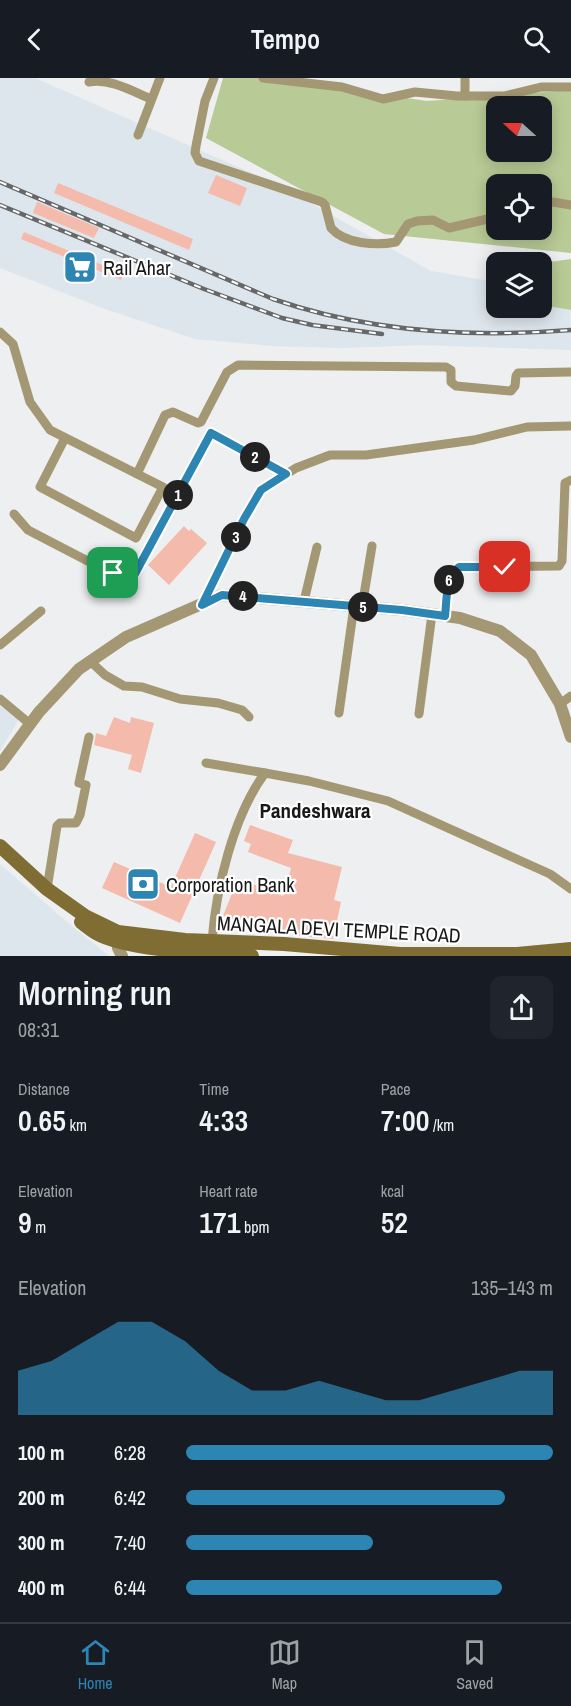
<!DOCTYPE html>
<html lang="en">
<head>
<meta charset="utf-8">
<style>
	:root { --surface:#171b24; --page:#20242c; --text:#f1f3f6; --muted:#9ea1a6; --line:#363941; --accent:#2c85b3 }
	body { margin:0; font-family:"Archivo Narrow",sans-serif; background:var(--page); color:var(--text); height:100vh; display:flex; flex-direction:column; font-size:22px; white-space:nowrap }
	* { box-sizing:border-box; margin:0 }
	p { font-size:20px; color:var(--muted) }
	.icon { flex:none; width:33px; height:33px; fill:none; stroke:currentColor; stroke-width:2; stroke-linecap:round; stroke-linejoin:round }
	.map { position:relative; height:878px; overflow:hidden }
	.side { display:flex; flex-direction:column; background:var(--surface); flex:1 }
	.side>* { flex:none }
	.needle { width:39px; rotate:291deg }
	.buttons { position:absolute; left:486px; top:18px; display:grid; gap:12px }
	.buttons a { display:grid; place-items:center; width:66px; height:66px; border-radius:12px; background:var(--surface); box-shadow:0 3px 15px #0003; font-size:30px }
	.pin { position:absolute; display:grid; place-items:center; width:51px; height:51px; color:#fff; margin:-26px; border-radius:12px; box-shadow:0 3px 9px #0006 }
	.km { position:absolute; width:30px; height:30px; margin:-15px; border-radius:50%; background:#222; color:#fff; font-size:16px; line-height:30px; text-align:center }
	.round { display:grid; place-items:center; flex:none; width:63px; height:63px; border-radius:12px; background:var(--page) }
	.headline { display:flex; align-items:center; justify-content:space-between; height:102px; padding:0 18px }
	h1 { font-size:33px; font-weight:600; line-height:45px }
	.figures { display:grid; grid-template-columns:repeat(3,1fr); gap:9px; height:102px; padding:6px 18px }
	.figures div { display:grid; align-content:center }
	.figures b { font-size:30px; font-weight:600 }
	.figures small { font-size:16px; font-weight:400 }
	.figures p { font-size:16px }
	.chart { height:168px; padding:12px 18px }
	.chart p { display:flex; justify-content:space-between }
	.chart svg { width:100%; height:108px; margin-top:6px; fill:var(--accent); opacity:.7 }
	ul { padding:0 18px; list-style:none; font-size:20px }
	li { display:grid; grid-template-columns:96px 72px 1fr; align-items:center; height:45px }
	li i { height:15px; border-radius:8px; background:var(--accent) }
	header { display:flex; justify-content:space-between; align-items:center; height:78px; padding:0 18px; background:var(--surface); font-size:27px; font-weight:600 }
	.tab-bar { display:flex; justify-content:space-around; align-items:center; height:84px; border-top:2px solid var(--line); background:var(--surface); font-size:16px; color:var(--muted) }
	.tab-bar a { display:grid; justify-items:center; gap:3px }
	.tab-bar .current { color:var(--accent) }
	.map>svg:first-child { display:block }
</style>
</head>
<body>
<header><svg class="icon" aria-label="back" viewBox="0 0 24 24"><path d="M15 5l-7 7 7 7"/></svg>Tempo<svg class="icon" aria-label="search" viewBox="0 0 24 24"><circle cx="10" cy="10" r="6"/><path d="M15 15l6 6"/></svg></header>
<div class="map">
<svg width="571" height="878" viewBox="0 0 571 878">
	<rect width="100%" height="100%" fill="#edeff0"/>
	<g fill="#dee6ed">
		<polygon points="0,0 35,0 275,105 431,193 496,204 496,230 542,230 542,211 570,216 571,272 421,267 342,270 272,268 195,261 105,231 0,190"/>
		<polygon points="0,627 19,641 0,673"/>
		<polygon points="0,786 66,843 109,878 0,878"/>
	</g>
	<g fill="#b8ca95" fill-rule="evenodd">
		<path d="M 223,0 L 269,0 L 427,23 L 571,12 L 571,175 L 384,156 L 206,60 ZM 496,28 L 542,28 L 542,74 L 496,74 ZM 496,106 L 542,106 L 542,152 L 496,152 Z"/>
		<polygon points="571,181 571,232 542,227 542,185"/>
	</g>
	<g fill="#f4baab">
		<polygon points="216,97 247,110 240,128 208,115"/>
		<polygon points="58,105 193,161 189,172 54,115"/>
		<polygon points="37,124 99,150 94,160 33,135"/>
		<polygon points="24,154 124,196 121,202 21,161"/>
		<polygon points="184,448 189,453 191,451 207,465 169,507 148,487"/>
		<polygon points="114,639 130,645 131,639 154,645 141,695 128,691 132,677 94,667 96,655 106,658"/>
		<polygon points="250,747 293,762 288,775 342,789 334,822 341,824 333,861 299,858 299,856 267,848 265,853 223,838 238,800 283,818 285,813 291,790 248,774 251,766 244,763"/>
		<polygon points="195,755 216,764 180,845 102,810 114,784 171,809"/>
	</g>
	<g fill="none" stroke-linecap="round" stroke-linejoin="round">
		<g stroke="#a49773" stroke-width="9">
			<path d="M 214,0 L 205,23 L 196,68 L 195,75 L 199,83 L 322,124 L 325,127 L 331,150 C 345,166 376,168 396,164 L 408,146 L 417,143 L 433,142 L 449,150 L 496,139"/>
			<polyline points="263,0 342,9 383,21 415,14 457,18 504,18 541,9 571,9"/>
			<polyline points="465,0 465,18"/>
			<path d="M 89,4 C 110,0 132,13 151,21"/>
			<polyline points="138,57 160,0"/>
			<polyline points="542,127 553,124 571,127"/>
			<polyline points="0,254 13,266 30,324 50,352 163,409 136,460 40,409 65,360"/>
			<polyline points="137,396 165,337 173,334 198,345 201,344 227,294 238,287 446,289 451,292 451,304 456,308 511,313 515,308 516,298 518,295 571,294"/>
			<polyline points="14,436 28,452 130,505 211,355 287,396"/>
			<polyline points="304,523 317,469"/>
			<polyline points="202,527 244,441 261,412 296,390 330,377 366,377 474,362 527,349 571,348"/>
			<polyline points="362,529 372,468"/>
			<path d="M 445,538 C 447,522 445,499 459,489 L 559,488 L 562,483 L 565,405 L 571,402"/>
			<polyline points="0,567 41,533"/>
			<polyline points="90,583 105,597 124,608 142,609 180,621 218,625 242,632 249,639"/>
			<polyline points="0,621 30,646"/>
			<polyline points="560,626 571,618"/>
			<polyline points="339,635 354,528"/>
			<polyline points="419,636 432,536"/>
			<polyline points="206,685 265,695"/>
			<polyline points="47,811 57,748 60,745 76,745 80,737 86,707 79,705 89,659"/>
			<path d="M 212,863 C 216,811 233,738 265,695 L 309,703 L 388,723 L 550,796 L 571,811"/>
		</g>
		<g stroke="#a49773" stroke-width="12">
			<polyline points="0,687 39,634 79,591 126,559 222,517 402,532 460,540 500,553 531,577 560,626 571,659"/>
			<polyline points="118,855 118,870 122,878"/>
		</g>
		<g stroke="#806d34" stroke-width="14">
			<polyline points="0,768 47,811 85,838 118,854 185,862 284,866 400,876 517,876 571,871"/>
			<path d="M 81,844 C 86,848 91,852 96,855 C 127,873 215,876 252,878"/>
		</g>
		<defs>
			<g id="rail">
				<path d="M 0,104 L 273,221 C 368,254 471,260 571,252"/>
				<polyline points="0,127 204,211 282,240 312,247 382,256"/>
			</g>
		</defs>
		<use href="#rail" stroke="#666768" stroke-width="4.5"/>
		<use href="#rail" stroke="#fff" stroke-width="2" stroke-dasharray="7" stroke-linecap="butt"/>
	</g>
	<g fill="none" stroke-linecap="round" stroke-linejoin="round">
		<defs>
			<path id="route" d="M 113,495 L 130,505 L 211,355 L 286,396 L 261,412 L 244,441 L 202,527 L 222,517 L 402,532 L 445,538 C 447,522 445,499 459,489 L 505,489"/>
		</defs>
		<use href="#route" stroke="#fff" stroke-width="12"/>
		<use href="#route" stroke="#2c85b3" stroke-width="8"/>
	</g>
	<defs>
		<symbol id="supermarket-square" viewBox="-11 -11 22 22"><rect x="-9" y="-9" width="18" height="18" rx="4" fill="#2c85b3" stroke="#fff"/><path d="M-6-5.5h2.5l.6 2H6L4.5 2H-2.5L-4.4-4H-6ZM-1.5 3.2a1.3 1.3 0 1 0 .1 0ZM3 3.2a1.3 1.3 0 1 0 .1 0Z" fill="#fff"/></symbol>
		<symbol id="bank-square" viewBox="-11 -11 22 22"><rect x="-9" y="-9" width="18" height="18" rx="4" fill="#2c85b3" stroke="#fff"/><path d="M-6-4H6V4H-6ZM0-2.3a2.3 2.3 0 1 0 0 4.6a2.3 2.3 0 1 0 0-4.6Z" fill="#fff"/></symbol>
	</defs>
	<g fill-rule="evenodd">
		<use href="#supermarket-square" x="61" y="170" width="38" height="38"/>
		<use href="#bank-square" x="124" y="787" width="38" height="38"/>
	</g>
	<g text-anchor="middle" dominant-baseline="central" stroke-width="4.5" stroke-linejoin="round" paint-order="stroke">
		<g font-size="20" fill="#181819" stroke="#fff" text-anchor="start">
			<text x="103" y="189">Rail Ahar</text>
			<text x="166" y="806">Corporation Bank</text>
		</g>
		<g font-size="20" fill="#181819" stroke="#fff">
			<text transform="translate(339 851) rotate(3)">MANGALA DEVI TEMPLE ROAD</text>
		</g>
		<g font-size="21" font-weight="bold" fill="#181819" stroke="#fff">
			<text x="315" y="732">Pandeshwara</text>
		</g>
	</g>
</svg>
<div class="buttons">
<a><svg class="needle" viewBox="-14 -14 28 28"><path d="M0-13l5 13h-10z" fill="#e53935"/><path d="M0 13l5-13h-10z" fill="#9ea1a6"/></svg></a>
<a><svg class="icon" aria-label="locate" viewBox="0 0 24 24"><circle cx="12" cy="12" r="6"/><path d="M12 2v4M12 18v4M2 12h4M18 12h4"/></svg></a>
<a><svg class="icon" aria-label="layers" viewBox="0 0 24 24"><path d="M12 4l9 5-9 5-9-5zM3 14l9 5 9-5"/></svg></a>
</div>
<div class="pin" style="left:113px;top:495px;background:#1e9e55"><svg class="icon" aria-label="arrive" viewBox="0 0 24 24"><path d="M6 21V4h12l-3 4 3 4H6"/></svg></div>
<div class="pin" style="left:505px;top:489px;background:#d93025"><svg class="icon" aria-label="check" viewBox="0 0 24 24"><path d="M5 12l5 5 9-10"/></svg></div>
<b class="km" style="left:178px;top:417px">1</b>
<b class="km" style="left:255px;top:379px">2</b>
<b class="km" style="left:236px;top:459px">3</b>
<b class="km" style="left:243px;top:518px">4</b>
<b class="km" style="left:363px;top:529px">5</b>
<b class="km" style="left:449px;top:502px">6</b>
</div>
<section class="side">
<div class="headline"><div><h1>Morning run</h1><p>08:31</p></div><a class="round"><svg class="icon" aria-label="share" viewBox="0 0 24 24"><path d="M12 15V3M7 8l5-5 5 5M5 13v7h14v-7"/></svg></a></div>
<div class="figures">
<div><p>Distance</p><b>0.65<small> km</small></b></div>
<div><p>Time</p><b>4:33</b></div>
<div><p>Pace</p><b>7:00<small> /km</small></b></div>
</div>
<div class="figures">
<div><p>Elevation</p><b>9<small> m</small></b></div>
<div><p>Heart rate</p><b>171<small> bpm</small></b></div>
<div><p>kcal</p><b>52</b></div>
</div>
<div class="chart"><p><span>Elevation</span>135–143 m</p>
<svg viewBox="0 0 160 44" preserveAspectRatio="none"><path d="M0 44V26L10 22L20 14L30 6L40 6L50 14L60 26L70 34L80 34L90 30L100 34L110 38L120 38L130 34L140 30L150 26L160 26V44z"/></svg>
</div>
<ul>
<li><b>100 m</b>6:28<i style="width:100%"></i></li>
<li><b>200 m</b>6:42<i style="width:87%"></i></li>
<li><b>300 m</b>7:40<i style="width:51%"></i></li>
<li><b>400 m</b>6:44<i style="width:86%"></i></li>
</ul>
</section>
<nav class="tab-bar">
<a class="current"><svg class="icon" aria-label="home" viewBox="0 0 24 24"><path d="M3 11l9-7 9 7M6 9v11h12V9"/></svg>Home</a>
<a><svg class="icon" aria-label="map" viewBox="0 0 24 24"><path d="M3 6l6-2 6 2 6-2v14l-6 2-6-2-6 2zM9 4v14M15 6v14"/></svg>Map</a>
<a><svg class="icon" aria-label="saved" viewBox="0 0 24 24"><path d="M7 4h10v16l-5-4-5 4z"/></svg>Saved</a>
</nav>
</body>
</html>
